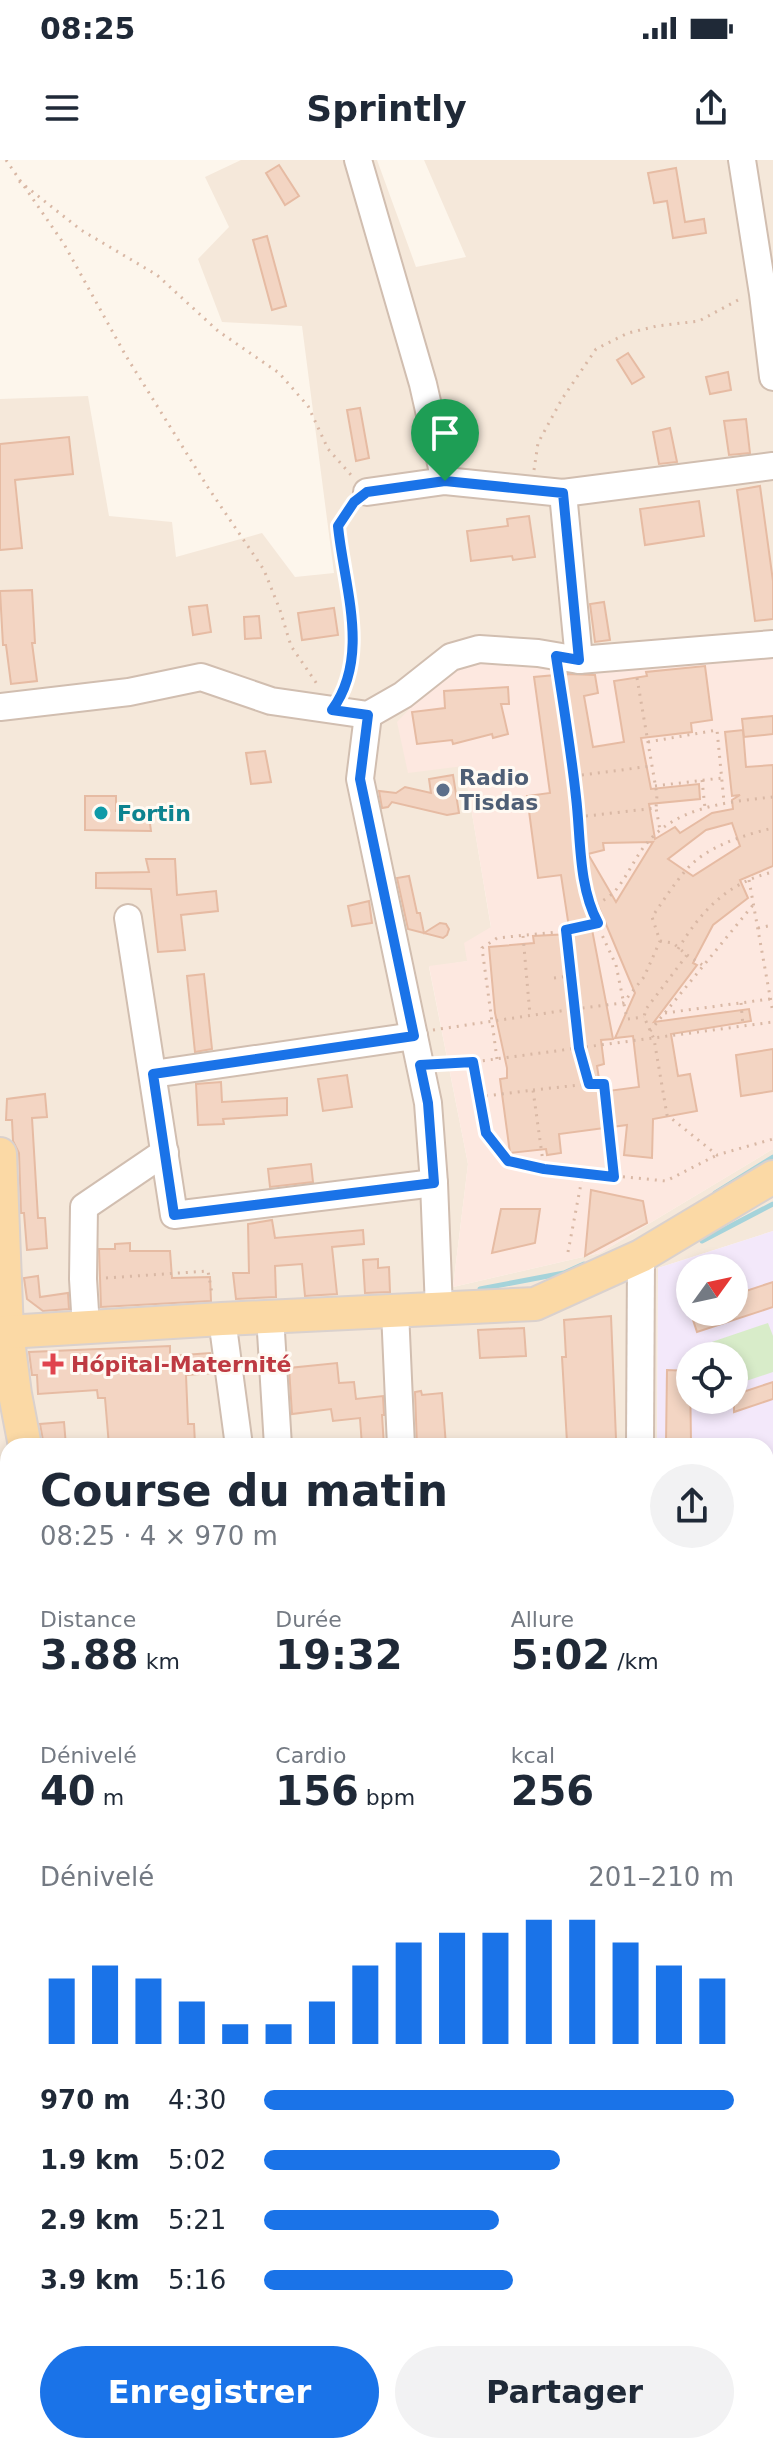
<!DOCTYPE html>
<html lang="fr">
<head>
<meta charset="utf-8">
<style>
	:root { --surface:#fff; --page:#f2f2f3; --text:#1f2937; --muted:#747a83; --accent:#1a73e8 }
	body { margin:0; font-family:"DejaVu Sans",sans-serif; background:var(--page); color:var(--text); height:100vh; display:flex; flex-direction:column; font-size:30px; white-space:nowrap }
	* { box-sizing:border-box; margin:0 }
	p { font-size:26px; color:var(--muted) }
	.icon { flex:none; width:44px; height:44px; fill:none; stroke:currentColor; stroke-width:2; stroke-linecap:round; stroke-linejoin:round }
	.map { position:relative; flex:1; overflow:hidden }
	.details { position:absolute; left:0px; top:1278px; width:774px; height:1016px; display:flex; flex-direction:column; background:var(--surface); border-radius:24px 24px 0 0; box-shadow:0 4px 12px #0003 }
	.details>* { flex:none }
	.needle { width:52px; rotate:57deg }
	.buttons { position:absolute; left:676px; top:1094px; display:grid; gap:16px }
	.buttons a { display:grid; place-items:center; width:72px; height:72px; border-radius:50%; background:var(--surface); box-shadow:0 4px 12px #0003; font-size:40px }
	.pin { position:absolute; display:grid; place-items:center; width:68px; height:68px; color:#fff; margin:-82px -34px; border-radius:50% 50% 50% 0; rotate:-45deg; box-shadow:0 0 8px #0007 }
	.pin .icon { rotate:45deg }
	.round { display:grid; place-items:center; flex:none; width:84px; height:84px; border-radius:42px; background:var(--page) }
	.overview { display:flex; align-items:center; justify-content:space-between; height:136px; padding:0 40px }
	h1 { font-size:44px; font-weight:800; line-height:60px }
	.stats { display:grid; grid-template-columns:repeat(3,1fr); gap:12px; height:136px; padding:8px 40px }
	.stats div { display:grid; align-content:center }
	.stats b { font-size:40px; font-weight:800 }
	.stats small { font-size:22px; font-weight:400 }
	.stats p { font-size:22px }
	.chart { height:224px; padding:16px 40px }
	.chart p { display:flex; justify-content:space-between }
	.chart svg { width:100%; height:144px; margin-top:8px; stroke:var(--accent); stroke-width:6 }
	.button { display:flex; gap:16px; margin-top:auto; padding:16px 40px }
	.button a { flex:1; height:92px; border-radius:48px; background:var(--accent); color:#fff; font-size:32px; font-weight:800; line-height:92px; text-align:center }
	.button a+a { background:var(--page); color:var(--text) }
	ul { padding:0 40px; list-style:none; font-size:26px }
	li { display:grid; grid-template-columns:128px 96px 1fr; align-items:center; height:60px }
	li i { height:20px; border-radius:10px; background:var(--accent) }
	.status { display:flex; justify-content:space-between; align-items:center; height:56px; padding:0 40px; background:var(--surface); direction:ltr }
	.status svg { height:22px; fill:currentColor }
	header { display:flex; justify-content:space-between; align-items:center; height:104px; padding:0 40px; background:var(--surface); font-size:36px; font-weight:800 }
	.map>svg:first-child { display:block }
</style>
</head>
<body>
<div class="status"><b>08:25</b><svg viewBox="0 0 49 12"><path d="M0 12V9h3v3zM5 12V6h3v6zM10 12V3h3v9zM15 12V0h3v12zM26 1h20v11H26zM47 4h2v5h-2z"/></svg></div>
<header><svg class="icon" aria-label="menu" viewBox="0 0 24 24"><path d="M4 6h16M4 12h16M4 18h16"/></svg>Sprintly<svg class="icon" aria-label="share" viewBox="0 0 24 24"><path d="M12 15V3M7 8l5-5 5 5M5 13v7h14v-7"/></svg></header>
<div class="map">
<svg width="773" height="2294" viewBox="0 0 773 2294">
	<rect width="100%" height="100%" fill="#fdf6ec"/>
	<polygon fill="#f5e8da" points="241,0 377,0 416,107 466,97 424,0 773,0 773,490 464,605 491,768 468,801 429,807 468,1004 453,1127 600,1093 773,989 773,1071 658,1108 657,1286 8,1286 8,2286 766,2286 766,2127 773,2127 773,2294 0,2294 0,239 88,236 109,356 172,362 176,397 262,373 295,417 334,413 302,166 222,162 198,99 229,67 205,17"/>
	<g fill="#fde8e0">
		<polygon points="773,490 773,989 600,1093 453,1127 468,1004 429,806 467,801 464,783 491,767 464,606 408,613 397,562 437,520 463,503 492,498"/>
		<polygon points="773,1552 773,2127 766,2127 766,1553"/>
	</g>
	<path fill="#f3e8fa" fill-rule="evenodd" d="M 773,1071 L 773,1523 L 766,1523 L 766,1286 L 657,1286 L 658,1108 ZM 690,1108 L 734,1108 L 734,1152 L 690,1152 ZM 690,1196 L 734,1196 L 734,1240 L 690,1240 Z"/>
	<polygon fill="#d8ecc9" points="768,1163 773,1176 773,1212 734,1225 734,1196 696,1196 694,1188"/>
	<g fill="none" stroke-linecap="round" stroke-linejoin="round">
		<g stroke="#a5d3da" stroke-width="5">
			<polyline points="715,1033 773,997"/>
			<polyline points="702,1081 773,1044"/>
			<polyline points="480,1129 564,1113 584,1104"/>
		</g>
	</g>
	<g fill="#f3d5c3" stroke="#e6bba3" stroke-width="2" fill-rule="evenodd">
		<polygon points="279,5 299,36 285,45 266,13"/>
		<polygon points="676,8 685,62 704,59 706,73 673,78 667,41 654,43 648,13"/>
		<polygon points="267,76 286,146 272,150 253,80"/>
		<polygon points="628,193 644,217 632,224 617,200"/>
		<polygon points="728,212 731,230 710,234 706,217"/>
		<polygon points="360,248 369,298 356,301 347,250"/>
		<polygon points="746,259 750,293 729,295 724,261"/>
		<polygon points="670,268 677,302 659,304 653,272"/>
		<polygon points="69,277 73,314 15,320 22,388 0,390 0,284"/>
		<polygon points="760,326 773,421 773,459 755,461 737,330"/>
		<polygon points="699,341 704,376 645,385 640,349"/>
		<polygon points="529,356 535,397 513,400 512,396 471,401 467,371 508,366 507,359"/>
		<polygon points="32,430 35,483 32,483 37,521 11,524 6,485 3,485 0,431"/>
		<polygon points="604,442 610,480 595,482 590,444"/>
		<polygon points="207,445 211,472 193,475 189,447"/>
		<polygon points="334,448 338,475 302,480 298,453"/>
		<polygon points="259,456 261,478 245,479 244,457"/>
		<path d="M 705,506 L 712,560 L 691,563 L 692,572 L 641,578 L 651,629 L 699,624 L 700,639 L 649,644 L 655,679 L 675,667 L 680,673 L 712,653 L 733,649 L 732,640 L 740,635 L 732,636 L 725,572 L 743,570 L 746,607 L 773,605 L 773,706 L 740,720 L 748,738 L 713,765 L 693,803 L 697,805 L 654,862 L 749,849 L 751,861 L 671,874 L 678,916 L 690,914 L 697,951 L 653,959 L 652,998 L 624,995 L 627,965 L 559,974 L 561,993 L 547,995 L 546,989 L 510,993 L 500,919 L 507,918 L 507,908 L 495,853 L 489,787 L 534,783 L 533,776 L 570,774 L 561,715 L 538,718 L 535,696 L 527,636 L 550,633 L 534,517 L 567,514 L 595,515 L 598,533 L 584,536 L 593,587 L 624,582 L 614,521 L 647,516 L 646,512 ZM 732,663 L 740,686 L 693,716 L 668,699 L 706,670 ZM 653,682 L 616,742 L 588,694 L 604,690 L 603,683 ZM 592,731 L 635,833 L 615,878 L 633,876 L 639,927 L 601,932 L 597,906 L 604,904 L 601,880 L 613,879 L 585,733 Z"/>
		<polygon points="508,527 509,544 501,544 508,574 493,578 492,574 453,584 452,580 417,584 412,552 445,548 444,531"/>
		<polygon points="773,556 773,574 744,577 742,559"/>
		<polygon points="265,591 271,622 251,624 246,593"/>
		<polygon points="453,615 459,653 447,655 392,642 388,647 382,648 379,631 396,633 405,627 431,633 429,619"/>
		<polygon points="85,636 116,636 116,651 148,649 151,671 85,670"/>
		<polygon points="146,699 175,699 177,735 216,731 218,751 181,755 185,790 158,792 151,729 96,728 96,713 149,712"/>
		<polygon points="409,716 417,753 420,753 424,773 440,763 446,764 449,769 447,775 443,778 408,769 397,718"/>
		<polygon points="369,741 372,763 352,766 348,746"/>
		<polygon points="204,814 212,889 195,892 187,816"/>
		<polygon points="773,889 773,931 741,936 736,895"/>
		<polygon points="347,915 352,947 323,951 318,919"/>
		<polygon points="221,922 222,942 287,938 287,955 223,959 224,964 198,965 196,924"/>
		<polygon points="45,934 47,957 32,958 38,1058 45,1058 47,1088 27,1090 24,1053 21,1053 19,993 13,981 12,960 6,960 7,939"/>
		<polygon points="311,1004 313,1022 270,1027 268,1009"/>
		<polygon points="591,1030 643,1041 647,1063 585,1096"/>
		<polygon points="501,1049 540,1049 535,1083 492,1093"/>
		<polygon points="272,1060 275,1078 363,1070 364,1084 332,1087 337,1134 305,1136 302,1104 275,1106 276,1137 236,1139 233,1113 249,1113 248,1064"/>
		<polygon points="130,1083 130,1091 170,1091 172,1118 210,1117 211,1141 101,1147 99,1089 115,1089 115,1084"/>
		<polygon points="378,1099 378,1108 389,1107 390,1132 365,1133 363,1100"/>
		<polygon points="38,1116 40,1137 68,1133 69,1149 43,1151 27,1139 24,1118"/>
		<polygon points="773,1122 773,1147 697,1172 692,1157 708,1152 734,1152 734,1135"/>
		<polygon points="611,1156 616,1279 567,1282 562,1197 566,1197 564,1160"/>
		<polygon points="524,1168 526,1196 480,1198 478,1170"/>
		<polygon points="170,1186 170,1196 210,1193 213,1213 186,1215 188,1264 194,1264 195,1284 144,1286 143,1283 109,1286 105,1238 98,1238 97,1230 38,1234 37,1215 32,1215 29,1192"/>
		<polygon points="337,1203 339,1223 354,1222 356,1239 383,1236 384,1255 382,1255 384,1286 362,1286 360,1258 333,1261 331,1249 292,1254 289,1208"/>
		<polygon points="667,1210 690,1211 691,1283 666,1283"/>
		<polygon points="773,1222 773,1239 734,1252 734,1235"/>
		<polygon points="421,1231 422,1235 442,1233 446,1286 417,1286 415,1232"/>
		<polygon points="64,1262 66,1286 44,1286 40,1264"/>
	</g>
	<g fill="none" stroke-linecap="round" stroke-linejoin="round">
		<defs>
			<g id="minor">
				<polyline points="358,0 423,224 445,321"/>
				<polyline points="742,0 763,134 773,217"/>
				<polyline points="367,332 445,321 563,333 773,306"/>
				<polyline points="563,333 579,500"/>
				<polyline points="0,547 129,532 201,517 271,541 368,555 403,535 451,497 479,489 538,493 579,500 773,484"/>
				<polyline points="368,555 360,619 428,943 434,1023 439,1149"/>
				<polyline points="128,758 174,1055 434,1023"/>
				<polyline points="153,914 414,876"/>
				<polyline points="395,1151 401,1286"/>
				<polyline points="270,1156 278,1286"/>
				<polyline points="222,1159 239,1286"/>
				<polyline points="86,1167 83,1119 84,1047 165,992"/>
				<polyline points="640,1286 641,1096"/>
				<polyline points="0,1396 8,1394"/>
				<polyline points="766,1544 773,1543"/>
				<polyline points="0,1652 8,1652"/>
				<polyline points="0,1800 8,1905"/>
				<polyline points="0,1976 8,1975"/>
				<polyline points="766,2133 773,2133"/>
				<polyline points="0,2149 8,2148"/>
				<polyline points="622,2286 624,2294"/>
				<polyline points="113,2294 157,2286"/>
				<polyline points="653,2294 760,2286"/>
			</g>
			<g id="major">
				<polyline points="0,994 7,1172 15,1234 25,1286"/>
				<polyline points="7,1172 222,1159 535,1144 641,1096 773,1017"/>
				<polyline points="382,2286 384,2294"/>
			</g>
		</defs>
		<use href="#minor" stroke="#d1beb0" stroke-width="30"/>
		<use href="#major" stroke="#dad1cd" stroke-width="36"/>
		<g stroke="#d9b8a5" stroke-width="3" stroke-dasharray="2 6" stroke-linecap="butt">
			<polyline points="6,0 64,84 126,196 207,326 264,410 280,450 291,486 317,524"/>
			<polyline points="19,21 81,70 157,115 218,171 279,213 308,246 328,289 351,315"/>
			<polyline points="534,310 538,283 562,239 596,189 628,173 657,166 699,161 740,139"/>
			<polyline points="559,517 574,616 582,705 590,749 616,805 627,859 644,857"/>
			<polyline points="637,518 657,635 656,648"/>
			<polyline points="345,532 354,475 338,366 352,346"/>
			<polyline points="648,582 717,570 724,642"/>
			<polyline points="574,616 652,606"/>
			<polyline points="702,620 705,648"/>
			<polyline points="655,626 722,618"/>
			<polyline points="578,657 656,648 660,670"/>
			<polyline points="749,720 773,853"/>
			<path d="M 590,749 C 598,743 609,738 615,731 C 626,718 633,702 643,688 C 673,647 726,642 773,637"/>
			<polyline points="758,768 773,765"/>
			<path d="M 566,770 L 574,849 L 623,843 L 644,817 L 660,781 L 652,757 C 663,741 674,724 686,710 C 707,686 744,675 773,668"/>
			<polyline points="523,776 530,855"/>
			<polyline points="660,781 673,783 687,795 646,849 644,857 654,879 667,955 717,995 773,979"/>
			<path d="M 678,789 C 702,750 727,723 773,712"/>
			<polyline points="687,795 704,806"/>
			<polyline points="554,818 571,816"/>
			<polyline points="741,843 743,866"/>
			<polyline points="665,853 770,839"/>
			<polyline points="433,870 574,849 579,888 589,924 604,924 614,1017"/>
			<polyline points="650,871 753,745"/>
			<polyline points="497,899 482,788 497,778 557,772 598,763"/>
			<polyline points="473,902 486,973 508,1001 544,1009 666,1021 717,995"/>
			<polyline points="443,904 473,902 773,862"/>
			<polyline points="533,930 589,924"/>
			<polyline points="478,937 533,930 544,1009"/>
			<polyline points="568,1092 583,1013"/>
			<polyline points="106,1118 208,1111 212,1134"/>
			<polyline points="0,1463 8,1463"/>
			<polyline points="0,1479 8,1480 8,1487"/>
			<polyline points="0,1536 8,1543"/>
			<polyline points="766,1671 773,1672"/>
			<polyline points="766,1911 773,1912"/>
			<polyline points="766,1966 773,1966"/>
			<polyline points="766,2011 773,2012"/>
		</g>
		<use href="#minor" stroke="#fff" stroke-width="26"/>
		<use href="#major" stroke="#fbd9a5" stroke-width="32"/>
	</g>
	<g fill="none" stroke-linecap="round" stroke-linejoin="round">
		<defs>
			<path id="route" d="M 445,321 L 563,333 L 579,500 L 556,496 C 563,543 571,590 576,637 C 581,678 578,726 598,763 L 566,770 L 579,888 L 589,924 L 604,924 L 614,1017 L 544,1009 L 508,1001 L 486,973 L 473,902 L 420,905 L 428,943 L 434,1023 L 174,1055 L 153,914 L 414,876 L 360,619 L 368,555 L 332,550 C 371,496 344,427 338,366 L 354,342 L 367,332 Z"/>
		</defs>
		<use href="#route" stroke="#fff" stroke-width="16"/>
		<use href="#route" stroke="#1a73e8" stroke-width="10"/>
	</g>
	<circle fill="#5c6f8a" stroke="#fffaf3" stroke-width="3" cx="443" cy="630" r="8"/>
	<circle fill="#0f9aa8" stroke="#fffaf3" stroke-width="3" cx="101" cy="653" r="8"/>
	<path fill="#e0444e" stroke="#fffaf3" stroke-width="3" d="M49 1192h8v8h8v8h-8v8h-8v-8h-8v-8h8z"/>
	<g text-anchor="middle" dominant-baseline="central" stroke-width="6" stroke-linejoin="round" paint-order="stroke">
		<g font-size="22" font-weight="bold" fill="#4e5e75" stroke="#fffaf3" text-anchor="start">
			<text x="459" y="617">Radio<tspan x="459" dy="25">Tisdas</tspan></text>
		</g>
		<g font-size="22" font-weight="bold" fill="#0d838f" stroke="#fffaf3" text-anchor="start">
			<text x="117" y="653">Fortin</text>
		</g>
		<g font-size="22" font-weight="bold" fill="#be3a42" stroke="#fffaf3" text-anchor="start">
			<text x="71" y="1204">Hópital-Maternité</text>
		</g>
	</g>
</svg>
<div class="buttons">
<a><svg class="needle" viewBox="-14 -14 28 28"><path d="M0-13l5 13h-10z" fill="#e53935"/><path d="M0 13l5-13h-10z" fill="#747a83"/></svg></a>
<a><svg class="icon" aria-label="locate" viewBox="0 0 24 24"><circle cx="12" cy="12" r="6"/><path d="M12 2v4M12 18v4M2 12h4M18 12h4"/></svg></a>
</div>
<div class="pin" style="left:445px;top:321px;background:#1e9e55"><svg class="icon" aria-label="arrive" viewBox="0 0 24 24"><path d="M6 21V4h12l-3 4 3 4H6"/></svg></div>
<section class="details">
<div class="overview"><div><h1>Course du matin</h1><p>08:25 · 4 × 970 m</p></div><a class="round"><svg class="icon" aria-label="share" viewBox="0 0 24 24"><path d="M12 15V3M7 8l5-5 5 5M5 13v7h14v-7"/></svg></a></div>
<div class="stats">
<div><p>Distance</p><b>3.88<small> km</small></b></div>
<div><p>Durée</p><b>19:32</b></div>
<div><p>Allure</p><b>5:02<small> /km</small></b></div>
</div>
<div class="stats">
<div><p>Dénivelé</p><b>40<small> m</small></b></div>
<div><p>Cardio</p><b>156<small> bpm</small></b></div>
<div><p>kcal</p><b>256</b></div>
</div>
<div class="chart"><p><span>Dénivelé</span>201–210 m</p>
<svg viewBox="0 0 160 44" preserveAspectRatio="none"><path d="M5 44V24M15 44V20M25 44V24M35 44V31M45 44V38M55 44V38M65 44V31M75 44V20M85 44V13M95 44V10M105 44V10M115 44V6M125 44V6M135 44V13M145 44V20M155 44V24"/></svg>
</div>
<ul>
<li><b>970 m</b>4:30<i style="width:100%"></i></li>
<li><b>1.9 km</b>5:02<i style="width:63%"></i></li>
<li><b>2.9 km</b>5:21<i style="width:50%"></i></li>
<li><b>3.9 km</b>5:16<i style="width:53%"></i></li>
</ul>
<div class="button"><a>Enregistrer</a><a>Partager</a></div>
</section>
</div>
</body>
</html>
